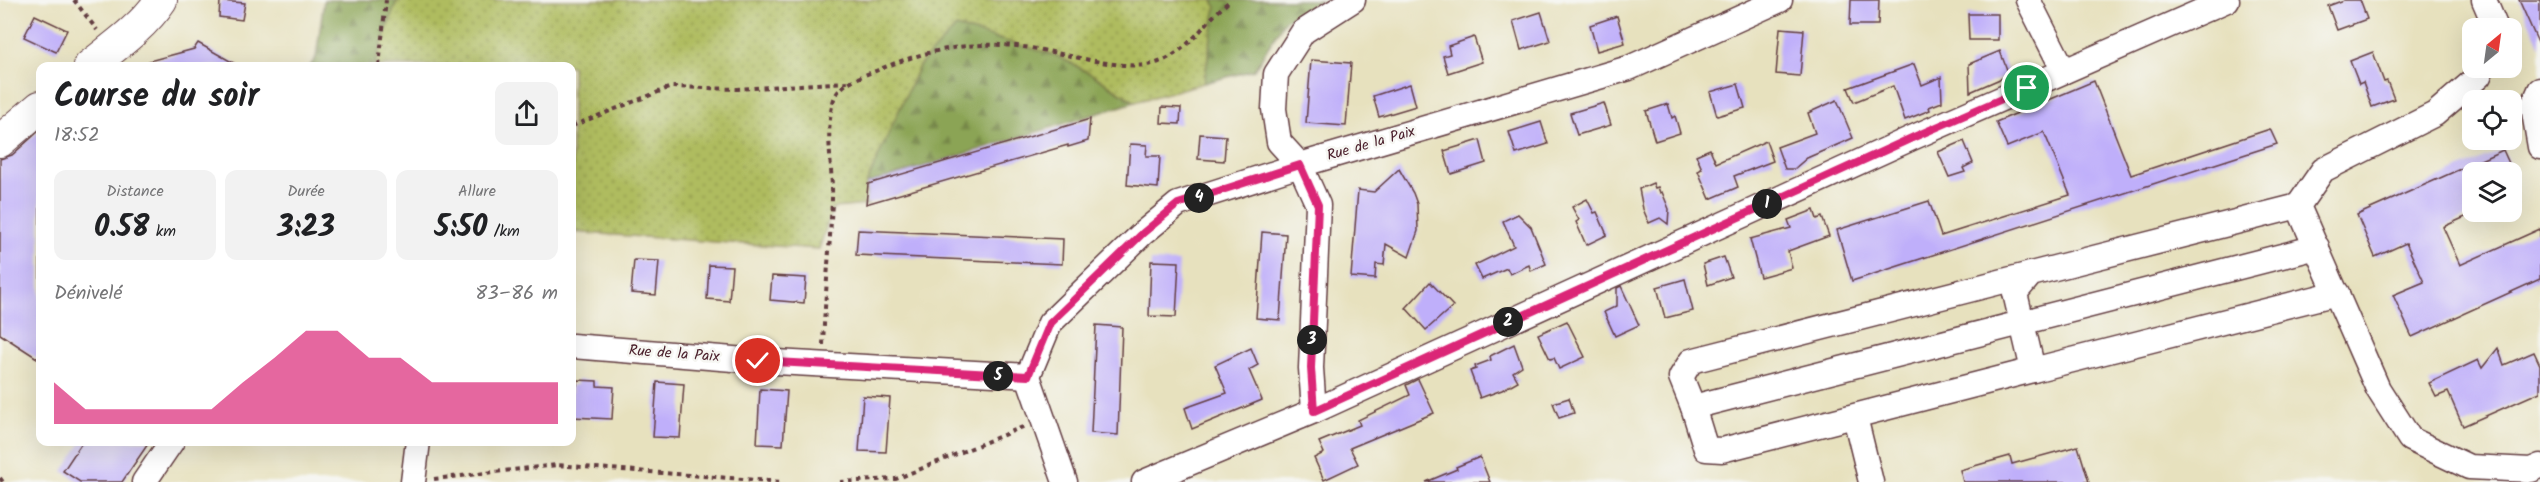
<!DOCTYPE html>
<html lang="fr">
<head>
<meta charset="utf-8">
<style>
	:root { --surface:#fff; --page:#f2f2f2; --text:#202124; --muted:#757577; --accent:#db2777 }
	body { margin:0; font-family:Kalam,sans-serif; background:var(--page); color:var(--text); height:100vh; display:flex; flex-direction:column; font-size:22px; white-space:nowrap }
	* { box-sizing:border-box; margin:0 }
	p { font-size:20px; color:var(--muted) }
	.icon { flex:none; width:33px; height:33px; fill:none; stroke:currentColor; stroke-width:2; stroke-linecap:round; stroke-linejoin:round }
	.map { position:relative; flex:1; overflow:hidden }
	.details { position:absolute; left:36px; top:62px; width:540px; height:384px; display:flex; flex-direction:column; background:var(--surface); border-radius:12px; box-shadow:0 6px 24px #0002 }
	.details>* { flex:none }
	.needle { width:39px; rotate:29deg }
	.tools { position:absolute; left:2462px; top:18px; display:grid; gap:12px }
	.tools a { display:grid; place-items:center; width:60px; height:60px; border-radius:12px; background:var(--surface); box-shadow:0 6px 24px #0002; font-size:30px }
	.pin { position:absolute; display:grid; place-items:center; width:51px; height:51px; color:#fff; margin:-26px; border:3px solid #fff; border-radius:50%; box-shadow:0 2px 6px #0007 }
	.km { position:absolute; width:30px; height:30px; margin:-15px; border-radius:50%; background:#222; color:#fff; font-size:16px; line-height:30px; text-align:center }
	.round { display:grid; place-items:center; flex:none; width:63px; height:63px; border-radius:12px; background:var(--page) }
	.overview { display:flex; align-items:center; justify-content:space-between; height:102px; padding:0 18px }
	h1 { font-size:33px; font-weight:600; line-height:45px }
	.stats { display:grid; grid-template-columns:repeat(3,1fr); gap:9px; height:102px; padding:6px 18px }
	.stats div { display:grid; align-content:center; border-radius:12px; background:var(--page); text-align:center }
	.stats b { font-size:30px; font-weight:600 }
	.stats small { font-size:16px; font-weight:400 }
	.stats p { font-size:16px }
	.chart { height:168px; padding:12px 18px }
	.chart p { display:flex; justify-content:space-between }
	.chart svg { width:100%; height:108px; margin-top:6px; fill:var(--accent); opacity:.7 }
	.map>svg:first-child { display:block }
</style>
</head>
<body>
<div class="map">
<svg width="2540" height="482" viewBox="0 0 2540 482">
	<defs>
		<pattern id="grass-dots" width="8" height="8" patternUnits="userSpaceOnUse" patternTransform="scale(1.5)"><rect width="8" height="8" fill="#afbc5e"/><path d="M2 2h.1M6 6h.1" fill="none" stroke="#90984e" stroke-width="1.8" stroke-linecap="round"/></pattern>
		<pattern id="forest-firs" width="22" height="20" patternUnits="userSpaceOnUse" patternTransform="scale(1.5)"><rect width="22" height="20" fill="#8ba455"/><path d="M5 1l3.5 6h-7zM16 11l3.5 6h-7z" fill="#748547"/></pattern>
	</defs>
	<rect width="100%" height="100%" fill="#f6f6f2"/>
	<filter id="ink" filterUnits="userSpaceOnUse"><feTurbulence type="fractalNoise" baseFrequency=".0167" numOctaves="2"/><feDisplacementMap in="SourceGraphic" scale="12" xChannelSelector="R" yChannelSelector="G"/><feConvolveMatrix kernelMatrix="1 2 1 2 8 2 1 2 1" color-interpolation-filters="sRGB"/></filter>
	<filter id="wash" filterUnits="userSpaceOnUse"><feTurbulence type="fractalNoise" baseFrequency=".008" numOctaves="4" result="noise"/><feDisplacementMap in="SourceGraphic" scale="24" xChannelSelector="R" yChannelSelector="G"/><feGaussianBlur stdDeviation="1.35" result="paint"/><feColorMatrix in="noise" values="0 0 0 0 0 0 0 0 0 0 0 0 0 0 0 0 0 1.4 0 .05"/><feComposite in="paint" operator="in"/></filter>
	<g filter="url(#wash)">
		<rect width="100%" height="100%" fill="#e7e1be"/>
		<polygon fill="url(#grass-dots)" stroke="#7c6e44" stroke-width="1.5" points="397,0 1213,0 1216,6 1204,83 1135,102 1093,75 1055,55 866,184 868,205 833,208 819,249 572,232 572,66 374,66"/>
		<g fill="url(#forest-firs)" stroke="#6a6240" stroke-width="1.5">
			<polygon points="324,0 397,0 374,66 310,66 316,58"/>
			<polygon points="1213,0 1322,0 1285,20 1254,70 1204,83 1216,6"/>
			<polygon points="956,27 1055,55 1093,75 1135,102 866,184 919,66"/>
		</g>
		<g id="blocks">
			<g fill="#bfaffa">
				<polygon points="1851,0 1879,0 1878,25 1850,25"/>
				<polygon points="2344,0 2360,0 2367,19 2337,30 2328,6"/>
				<polygon points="2519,0 2540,0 2540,47"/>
				<polygon points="220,1 245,3 242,20 219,17"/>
				<polygon points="1541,12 1550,41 1521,50 1513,21"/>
				<polygon points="1968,14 1998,14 1998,40 1969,40"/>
				<polygon points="35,15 67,30 56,52 24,37"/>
				<polygon points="1617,16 1625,43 1597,51 1590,25"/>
				<polygon points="1780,28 1804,30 1800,76 1776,74"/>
				<polygon points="1474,37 1482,62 1448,73 1443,56 1450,54 1448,46"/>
				<polygon points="198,43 239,66 149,66 149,61 194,49"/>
				<polygon points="2000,51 2009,75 1970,92 1969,64"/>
				<polygon points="2373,52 2384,82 2387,81 2394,99 2372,107 2363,82 2359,84 2350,61"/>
				<polygon points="1311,60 1351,63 1346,126 1306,123"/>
				<polygon points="1914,64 1922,85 1941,77 1942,102 1929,107 1930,110 1905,120 1893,86 1854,102 1848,88"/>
				<polygon points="2094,81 2131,175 2270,129 2277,144 1852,281 1837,230 1929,201 1941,236 2070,195 2044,132 2007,147 1996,122"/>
				<polygon points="1410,84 1416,106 1379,117 1373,96"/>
				<polygon points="1738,84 1745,108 1717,116 1710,92"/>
				<polygon points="1837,100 1853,138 1807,158 1794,169 1785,169 1777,147 1815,133 1808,113"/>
				<polygon points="1604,103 1611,125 1577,135 1570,113"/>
				<polygon points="1668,104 1672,118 1675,116 1680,133 1655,141 1646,111"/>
				<polygon points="1162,107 1181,108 1180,124 1161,123"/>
				<polygon points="1090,119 1088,141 1068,147 1068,145 866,204 868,184"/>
				<polygon points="1541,122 1548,144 1516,154 1509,132"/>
				<polygon points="40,130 40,360 0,334 0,159 12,155"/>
				<polygon points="1200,134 1226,136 1224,161 1198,159"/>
				<polygon points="1480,140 1486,163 1451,174 1444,151"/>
				<polygon points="1766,141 1773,161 1734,176 1738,187 1710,199 1698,171 1702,169 1696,155 1710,149 1716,163"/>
				<polygon points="1964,141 1973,163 1963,168 1965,172 1949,177 1938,152"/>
				<polygon points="1130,144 1147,145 1146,156 1160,156 1158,188 1127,185"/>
				<polygon points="2503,150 2513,172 2472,172 2472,214 2443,227 2460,265 2540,229 2540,279 2412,337 2393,295 2424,282 2406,243 2375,257 2357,215"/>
				<polygon points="1399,169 1413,193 1417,204 1418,231 1409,257 1386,244 1384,265 1376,264 1375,279 1351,277 1358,190 1374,192"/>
				<polygon points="1653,183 1655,188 1658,187 1660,193 1662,192 1669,209 1668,224 1660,218 1649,223 1643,209 1639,189"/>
				<polygon points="1587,199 1594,213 1597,212 1607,235 1586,245 1576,222 1579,220 1572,207"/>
				<polygon points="1814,210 1817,219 1822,217 1829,236 1788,251 1792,268 1760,277 1750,239 1791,228 1788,220"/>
				<polygon points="1518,214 1531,227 1546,264 1531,271 1529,265 1510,274 1507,268 1482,279 1475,265 1514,246 1503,221"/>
				<polygon points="858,230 1063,239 1062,264 856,255"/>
				<polygon points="1262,232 1286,234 1280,320 1256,318"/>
				<polygon points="1724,257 1731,277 1708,285 1703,264"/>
				<polygon points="634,260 659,261 656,295 631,293"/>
				<polygon points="1151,261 1179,262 1176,317 1149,316"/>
				<polygon points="709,265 732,266 729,301 707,299"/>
				<polygon points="772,276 806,278 804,303 770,300"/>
				<polygon points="1685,279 1693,311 1665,318 1657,287"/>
				<polygon points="1430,282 1453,306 1426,330 1406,308"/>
				<polygon points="1621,286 1639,325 1615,336 1604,312 1617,306 1617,288"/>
				<polygon points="1567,321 1585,357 1559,369 1554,358 1550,359 1538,334"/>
				<polygon points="1096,325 1122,327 1118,435 1091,433"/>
				<polygon points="1514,344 1522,366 1513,372 1518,381 1502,390 1480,398 1470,371 1476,369 1475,366 1491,360 1490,356"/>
				<polygon points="1251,348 1258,365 1249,370 1262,400 1192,429 1185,408 1227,393 1215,365"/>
				<polygon points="2498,348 2504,365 2534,352 2540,365 2540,392 2463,426 2448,392 2436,397 2429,383 2478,360 2482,368"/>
				<polygon points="1418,379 1434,413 1350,448 1358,464 1324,480 1314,458 1324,453 1319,442 1360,425 1358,420 1410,395 1406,385"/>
				<polygon points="577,380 597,381 597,386 614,387 612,419 572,417 572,385 577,385"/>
				<polygon points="657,382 684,384 680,438 653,437"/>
				<polygon points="760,389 787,391 783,445 757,444"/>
				<polygon points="863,396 890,398 886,452 859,451"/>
				<polygon points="1569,398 1574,413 1559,418 1553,403"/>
				<polygon points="83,441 150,441 122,482 80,482 63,471"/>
				<polygon points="2078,446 2089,482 1963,482 1960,470 2010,456 2012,464"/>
				<polygon points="1480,457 1490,482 1426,482 1457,469 1456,467"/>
			</g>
		</g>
	</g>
	<g filter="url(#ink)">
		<use href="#blocks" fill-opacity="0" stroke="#623c41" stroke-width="1.5"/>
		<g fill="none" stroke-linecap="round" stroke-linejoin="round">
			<defs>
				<g id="minor">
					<polyline points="2028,0 2064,71"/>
					<polyline points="2484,0 2496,28"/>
					<polyline points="2482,68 2479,76 2435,114 2323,170 2298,206 2378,389 2410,439 2469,467 2531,470 2540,466"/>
					<polyline points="2540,90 2533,106 2540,147"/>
					<polyline points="2298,206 2031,274 2015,293 2033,370 1722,450 1706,449 1693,407 2317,247"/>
					<polyline points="572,346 758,361 1028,376"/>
					<polyline points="2033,370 2337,293"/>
					<polyline points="1693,407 1681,377 1691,361 2031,274"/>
					<polyline points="1314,411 1311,368 1318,205 1300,165 1279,142 1274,109 1276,74 1303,32 1353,0"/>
					<polyline points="1855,417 1871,482"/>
					<polyline points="144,482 172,441"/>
					<polyline points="413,482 418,441"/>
					<polyline points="1065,482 1028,376 1050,323 1143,233 1178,204 1300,165 1629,68 1780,0"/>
					<polyline points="1144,482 1314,411 1914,137 2227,0"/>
				</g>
				<g id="major">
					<path d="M 90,66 C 114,47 144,26 161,0"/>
					<polyline points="0,141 40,107"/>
				</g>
			</defs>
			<use href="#minor" stroke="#623c41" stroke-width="27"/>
			<use href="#major" stroke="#623c41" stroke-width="34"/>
			<g stroke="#623c41" stroke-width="4" stroke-dasharray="4.5 4.5" stroke-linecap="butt">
				<polyline points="74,0 97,30"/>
				<polyline points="379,66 386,0"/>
				<polyline points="572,126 671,87 738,89 848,82"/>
				<path d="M 823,345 C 825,296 830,248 832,199 C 833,167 824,131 834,99 C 840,82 863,76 878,70 C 925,50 974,40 1024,47 C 1059,51 1126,74 1159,62 C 1190,51 1206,19 1231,0"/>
				<polyline points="0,478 3,482"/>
				<polyline points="434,479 556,465 783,482"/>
				<polyline points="840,482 896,479 1025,426"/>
			</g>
			<use href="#minor" stroke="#fff" stroke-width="24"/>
			<use href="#major" stroke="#fff" stroke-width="32"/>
		</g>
	</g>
	<g fill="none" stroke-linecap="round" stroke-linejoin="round" filter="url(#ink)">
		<defs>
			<polyline id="route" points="758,361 1028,376 1050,323 1143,233 1178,204 1300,165 1318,205 1311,368 1314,411 1914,137 2027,88"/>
		</defs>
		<use href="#route" stroke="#fff" stroke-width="12"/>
		<use href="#route" stroke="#db2777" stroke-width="8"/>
	</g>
	<g text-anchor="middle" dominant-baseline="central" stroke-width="5" stroke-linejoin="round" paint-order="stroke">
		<g font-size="15" fill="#4a1f2b" stroke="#f6f6f2">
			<text transform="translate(1371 144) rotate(-16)">Rue de la Paix</text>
			<text transform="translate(674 354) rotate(4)">Rue de la Paix</text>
		</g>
	</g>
</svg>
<div class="tools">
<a><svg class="needle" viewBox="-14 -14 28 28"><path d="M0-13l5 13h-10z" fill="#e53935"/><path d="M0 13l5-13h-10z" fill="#757577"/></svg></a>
<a><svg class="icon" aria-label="locate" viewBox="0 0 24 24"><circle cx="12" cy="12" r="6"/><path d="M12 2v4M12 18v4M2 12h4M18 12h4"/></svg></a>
<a><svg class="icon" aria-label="layers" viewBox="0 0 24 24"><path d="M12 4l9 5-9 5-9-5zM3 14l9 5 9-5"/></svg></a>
</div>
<div class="pin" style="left:2027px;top:88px;background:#1e9e55"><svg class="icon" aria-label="arrive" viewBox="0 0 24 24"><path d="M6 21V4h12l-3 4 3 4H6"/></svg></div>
<div class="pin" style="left:758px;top:361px;background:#d93025"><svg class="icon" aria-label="check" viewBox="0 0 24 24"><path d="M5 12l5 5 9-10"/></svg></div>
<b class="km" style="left:1767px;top:204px">1</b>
<b class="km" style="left:1508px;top:322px">2</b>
<b class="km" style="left:1312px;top:340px">3</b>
<b class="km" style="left:1199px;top:198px">4</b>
<b class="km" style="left:998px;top:376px">5</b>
<section class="details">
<div class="overview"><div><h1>Course du soir</h1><p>18:52</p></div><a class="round"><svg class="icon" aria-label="share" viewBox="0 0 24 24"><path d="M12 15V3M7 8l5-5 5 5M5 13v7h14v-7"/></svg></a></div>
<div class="stats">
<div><p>Distance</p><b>0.58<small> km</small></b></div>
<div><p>Durée</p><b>3:23</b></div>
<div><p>Allure</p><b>5:50<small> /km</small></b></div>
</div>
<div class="chart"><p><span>Dénivelé</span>83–86 m</p>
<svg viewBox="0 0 160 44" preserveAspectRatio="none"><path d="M0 44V27L10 38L20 38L30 38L40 38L50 38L60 27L70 17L80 6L90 6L100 17L110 17L120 27L130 27L140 27L150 27L160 27V44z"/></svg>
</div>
</section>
</div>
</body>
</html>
